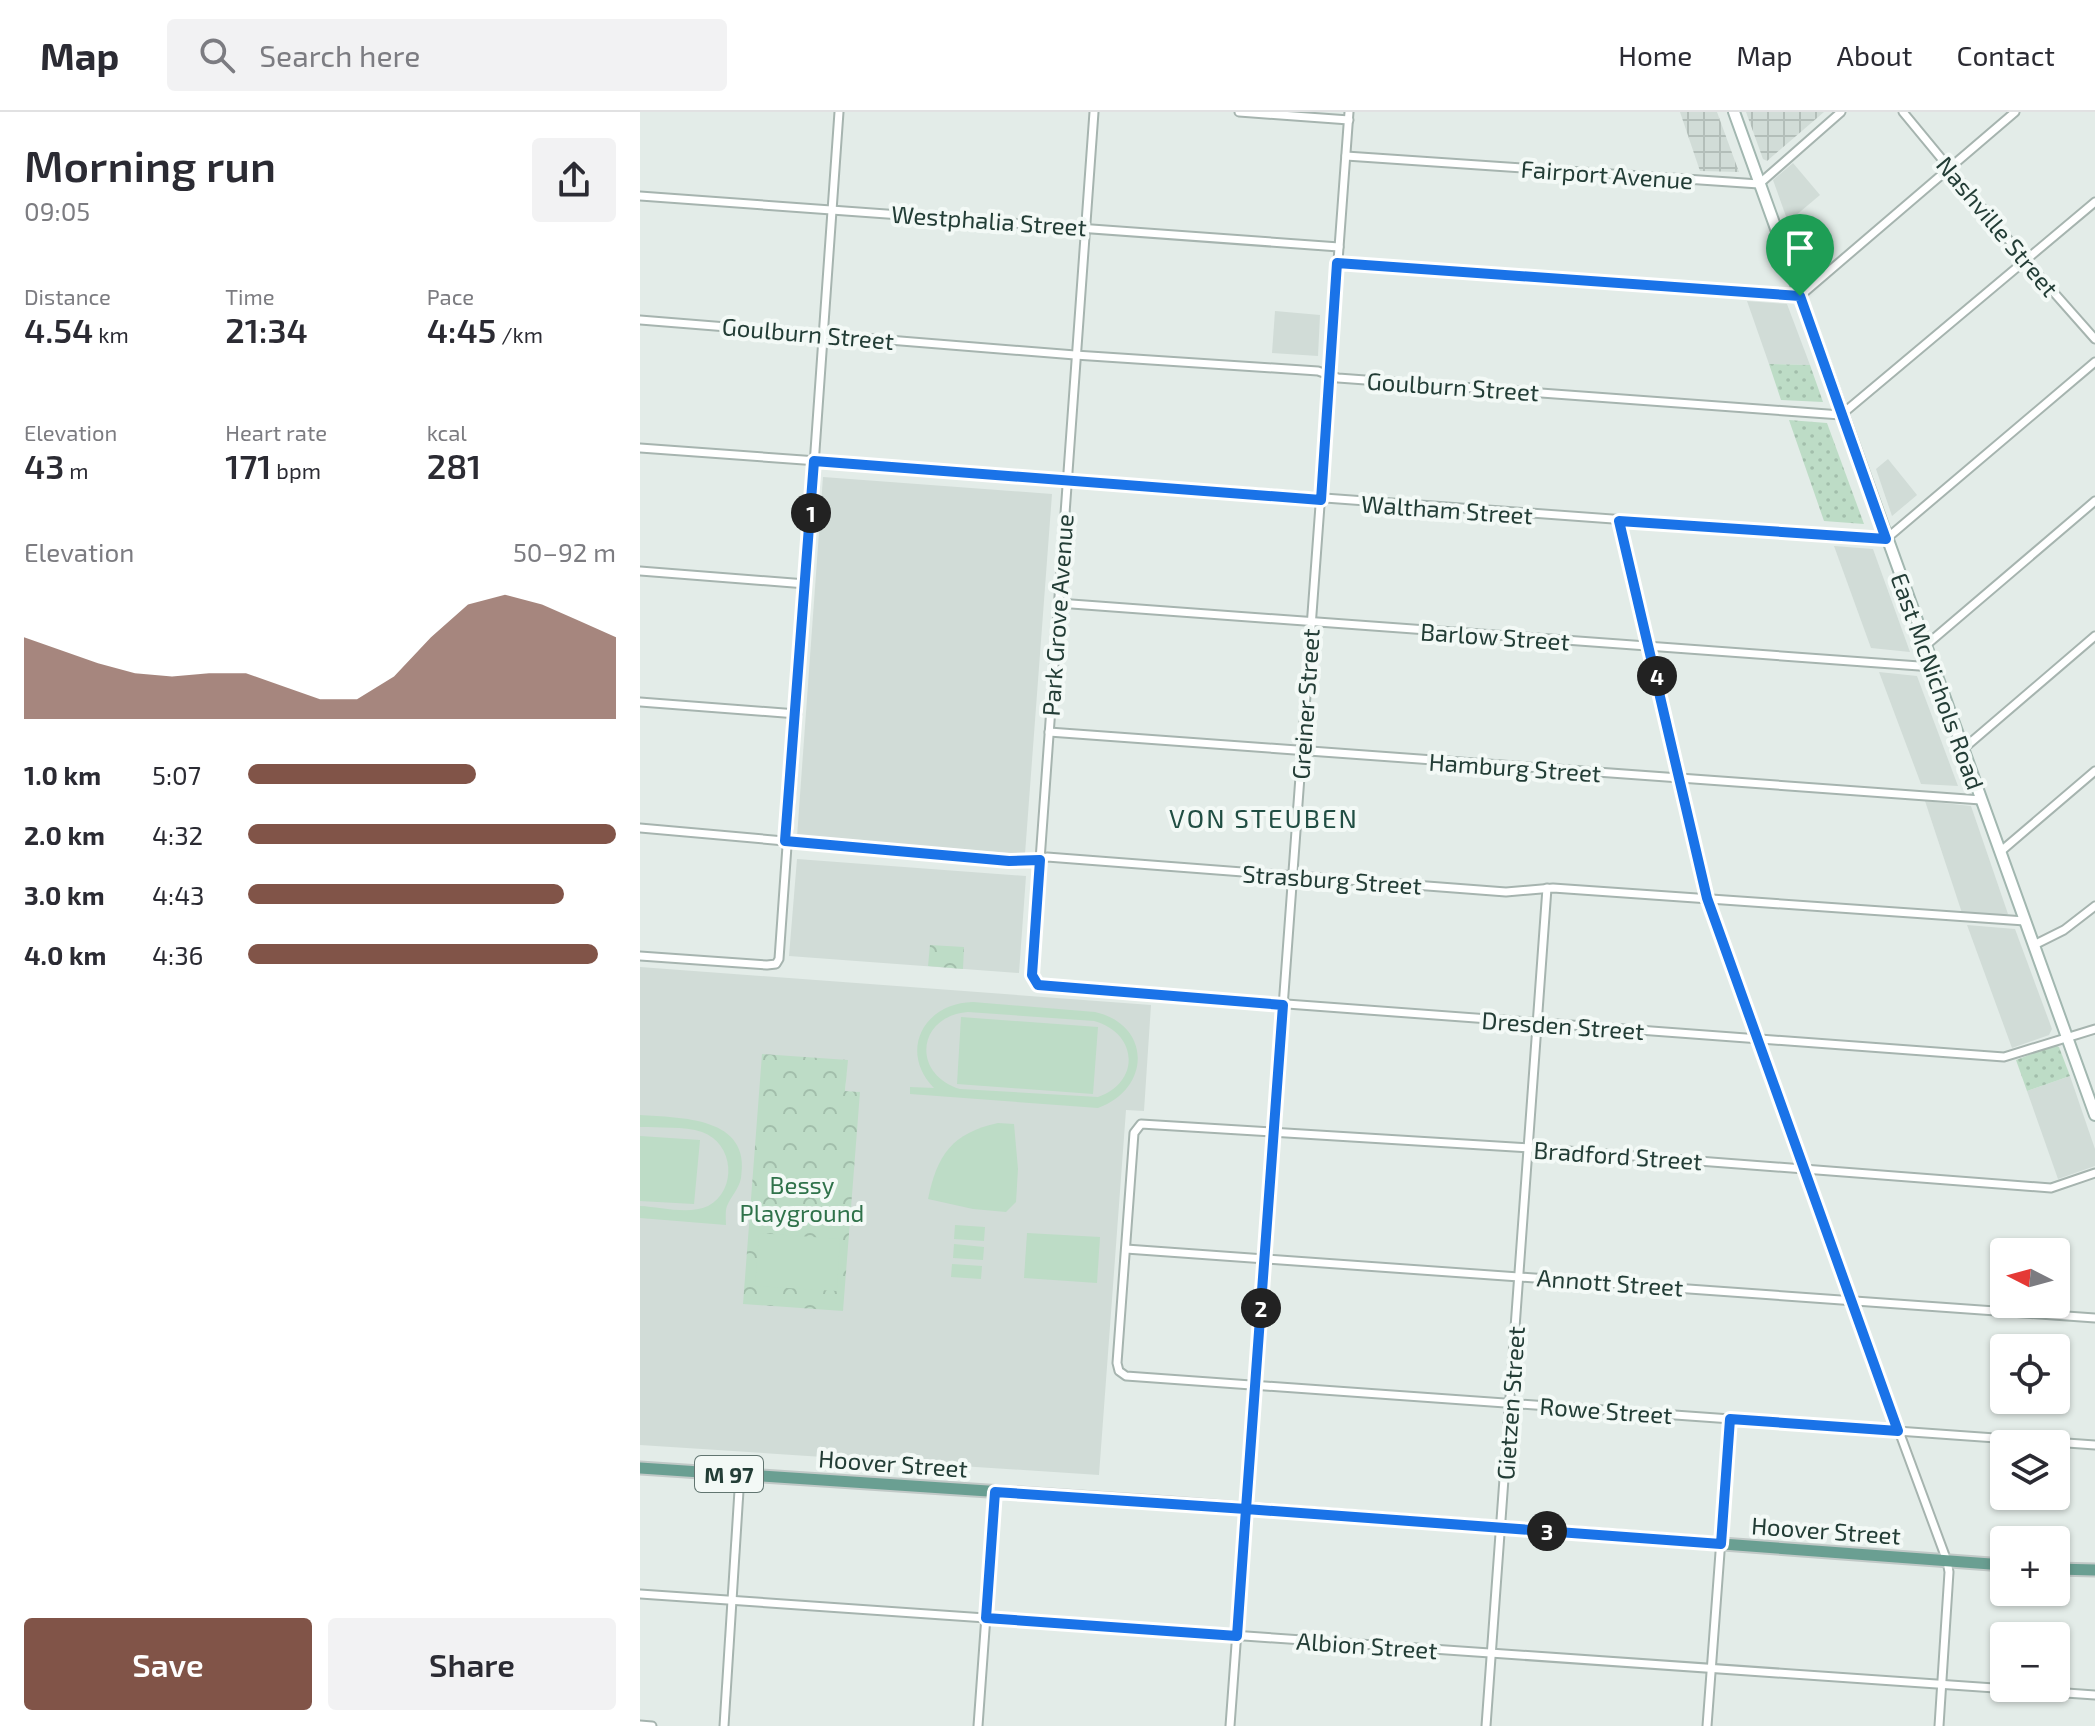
<!DOCTYPE html>
<html lang="en">
<head>
<meta charset="utf-8">
<style>
	:root { --surface:#fff; --page:#f2f2f3; --text:#2b2b33; --muted:#7c7c81; --line:#e1e1e2; --accent:#815448 }
	body { margin:0; font-family:"Exo 2",sans-serif; background:var(--page); color:var(--text); height:100vh; display:flex; flex-direction:column; font-size:30px; white-space:nowrap }
	* { box-sizing:border-box; margin:0 }
	p { font-size:26px; color:var(--muted) }
	.icon { flex:none; width:44px; height:44px; fill:none; stroke:currentColor; stroke-width:2; stroke-linecap:round; stroke-linejoin:round }
	.map { position:relative; flex:1; overflow:hidden }
	.sheet { display:flex; flex-direction:column; background:var(--surface); width:640px }
	.sheet>* { flex:none }
	.needle { width:52px; rotate:276deg }
	.tools { position:absolute; left:1350px; top:1126px; display:grid; gap:16px }
	.tools a { display:grid; place-items:center; width:80px; height:80px; border-radius:8px; background:var(--surface); box-shadow:0 2px 6px #0004; font-size:40px }
	.pin { position:absolute; display:grid; place-items:center; width:68px; height:68px; color:#fff; margin:-82px -34px; border-radius:50% 50% 50% 0; rotate:-45deg; box-shadow:0 0 8px #0007 }
	.pin .icon { rotate:45deg }
	.km { position:absolute; width:40px; height:40px; margin:-20px; border-radius:50%; background:#222; color:#fff; font-size:22px; line-height:40px; text-align:center }
	.round { display:grid; place-items:center; flex:none; width:84px; height:84px; border-radius:8px; background:var(--page) }
	.head { display:flex; align-items:center; justify-content:space-between; height:136px; padding:0 24px }
	h1 { font-size:44px; font-weight:600; line-height:60px }
	.figures { display:grid; grid-template-columns:repeat(3,1fr); gap:12px; height:136px; padding:8px 24px }
	.figures div { display:grid; align-content:center }
	.figures b { font-size:34px; font-weight:600 }
	.figures small { font-size:22px; font-weight:400 }
	.figures p { font-size:22px }
	.chart { height:224px; padding:16px 24px }
	.chart p { display:flex; justify-content:space-between }
	.chart svg { width:100%; height:144px; margin-top:8px; fill:var(--accent); opacity:.7 }
	.button { display:flex; gap:16px; margin-top:auto; padding:16px 24px }
	.button a { flex:1; height:92px; border-radius:8px; background:var(--accent); color:#fff; font-size:32px; font-weight:600; line-height:92px; text-align:center }
	.button a+a { background:var(--page); color:var(--text) }
	ul { padding:0 24px; list-style:none; font-size:26px }
	li { display:grid; grid-template-columns:128px 96px 1fr; align-items:center; height:60px }
	li i { height:20px; border-radius:10px; background:var(--accent) }
	header { display:flex; align-items:center; gap:48px; box-sizing:border-box; height:112px; padding:0 40px; background:var(--surface); border-bottom:2px solid var(--line) }
	header strong { font-size:38px }
	nav { display:flex; gap:44px; margin-inline-start:auto; font-size:28px }
	.search { width:560px; height:72px; background:var(--page); display:flex; align-items:center; gap:20px; box-sizing:border-box; padding:0 28px; border-radius:8px; color:var(--muted); font-size:30px }
	main { display:flex; flex:1; min-height:0 }
	.map>svg:first-child { display:block }
</style>
</head>
<body>
<header>
<strong>Map</strong>
<div class="search"><svg class="icon" aria-label="search" viewBox="0 0 24 24"><circle cx="10" cy="10" r="6"/><path d="M15 15l6 6"/></svg>Search here</div>
<nav><a>Home</a><a>Map</a><a>About</a><a>Contact</a></nav>
</header>
<main>
<section class="sheet">
<div class="head"><div><h1>Morning run</h1><p>09:05</p></div><a class="round"><svg class="icon" aria-label="share" viewBox="0 0 24 24"><path d="M12 15V3M7 8l5-5 5 5M5 13v7h14v-7"/></svg></a></div>
<div class="figures">
<div><p>Distance</p><b>4.54<small> km</small></b></div>
<div><p>Time</p><b>21:34</b></div>
<div><p>Pace</p><b>4:45<small> /km</small></b></div>
</div>
<div class="figures">
<div><p>Elevation</p><b>43<small> m</small></b></div>
<div><p>Heart rate</p><b>171<small> bpm</small></b></div>
<div><p>kcal</p><b>281</b></div>
</div>
<div class="chart"><p><span>Elevation</span>50–92 m</p>
<svg viewBox="0 0 160 44" preserveAspectRatio="none"><path d="M0 44V19L10 23L20 27L30 30L40 31L50 30L60 30L70 34L80 38L90 38L100 31L110 19L120 9L130 6L140 9L150 14L160 19V44z"/></svg>
</div>
<ul>
<li><b>1.0 km</b>5:07<i style="width:62%"></i></li>
<li><b>2.0 km</b>4:32<i style="width:100%"></i></li>
<li><b>3.0 km</b>4:43<i style="width:86%"></i></li>
<li><b>4.0 km</b>4:36<i style="width:95%"></i></li>
</ul>
<div class="button"><a>Save</a><a>Share</a></div>
</section>
<div class="map">
<svg width="1455" height="1614" viewBox="0 0 1455 1614">
	<defs>
		<pattern id="industrial-grid" width="8" height="8" patternUnits="userSpaceOnUse" patternTransform="scale(2)"><rect width="8" height="8" fill="#d1dcd7"/><path d="M0 4h8M4 0v8" fill="none" stroke="#b3beb9"/></pattern>
		<pattern id="grass-dots" width="8" height="8" patternUnits="userSpaceOnUse" patternTransform="scale(2)"><rect width="8" height="8" fill="#bddcc6"/><path d="M2 2h.1M6 6h.1" fill="none" stroke="#a2beab" stroke-width="1.8" stroke-linecap="round"/></pattern>
		<pattern id="park-crowns" width="20" height="18" patternUnits="userSpaceOnUse" patternTransform="scale(2)"><rect width="20" height="18" fill="#bddcc6"/><path d="M2 6a3 3 0 1 1 6 0M12 15a3 3 0 1 1 6 0" fill="none" stroke="#a2beab"/></pattern>
	</defs>
	<rect width="100%" height="100%" fill="#e3ece8"/>
	<g fill="#d1dcd7" fill-rule="evenodd">
		<polygon points="1153,51 1180,83 1148,110 1133,68"/>
		<polygon points="1107,189 1147,192 1170,253 1129,252"/>
		<polygon points="635,199 680,203 678,244 632,241"/>
		<polygon points="1248,347 1277,383 1252,404 1236,357"/>
		<polygon points="183,365 412,382 385,742 157,725"/>
		<polygon points="1194,434 1233,437 1270,540 1231,536"/>
		<polygon points="1239,560 1277,564 1318,674 1281,672"/>
		<polygon points="1285,689 1331,694 1368,802 1363,804 1322,801"/>
		<polygon points="157,747 386,764 379,861 149,844"/>
		<polygon points="1327,813 1375,817 1412,917 1409,923 1372,936"/>
		<path d="M 0,855 L 511,893 L 504,999 L 486,998 L 459,1363 L 0,1333 ZM 207,948 L 205,979 L 219,980 L 104,1192 Z"/>
		<polygon points="1430,964 1455,1037 1455,1054 1418,1067 1387,979"/>
	</g>
	<g fill="url(#industrial-grid)">
		<polygon points="1040,0 1077,0 1099,60 1060,59"/>
		<polygon points="1106,0 1184,0 1127,49 1123,47"/>
	</g>
	<g fill="url(#grass-dots)">
		<polygon points="1129,252 1170,253 1183,290 1141,288"/>
		<polygon points="1149,308 1187,311 1224,412 1184,409"/>
		<polygon points="1415,933 1419,935 1430,964 1387,979 1376,948"/>
	</g>
	<g fill="url(#park-crowns)">
		<polygon points="290,833 324,835 323,857 288,854"/>
		<polygon points="122,942 208,948 205,979 220,980 203,1199 103,1192"/>
	</g>
	<g fill="#bddcc6" fill-rule="evenodd">
		<path d="M 333,890 L 455,900 C 512,913 511,977 458,996 L 270,982 L 270,975 L 294,976 C 258,939 284,891 333,890 ZM 328,900 L 454,909 C 498,921 501,970 458,985 L 320,977 C 271,962 277,904 328,900 Z"/>
		<polygon points="321,905 458,915 453,982 317,972"/>
		<path d="M 0,1003 C 40,1006 112,1004 101,1066 C 99,1077 91,1084 87,1094 C 85,1099 86,1107 86,1113 L 0,1106 L 0,1094 C 20,1095 49,1103 68,1094 C 98,1078 94,1031 62,1020 C 44,1014 19,1016 0,1015 Z"/>
		<path d="M 358,1011 L 374,1012 L 378,1057 L 376,1090 L 366,1100 L 333,1097 L 288,1087 C 297,1043 312,1021 358,1011 Z"/>
		<polygon points="0,1024 60,1028 54,1092 0,1089"/>
		<polygon points="315,1113 345,1115 344,1129 314,1127"/>
		<polygon points="119,1121 200,1127 197,1179 115,1174"/>
		<polygon points="387,1121 460,1125 457,1171 384,1166"/>
		<polygon points="314,1132 344,1135 343,1148 313,1146"/>
		<polygon points="312,1152 342,1154 341,1167 311,1165"/>
	</g>
	<g fill="none" stroke-linecap="round" stroke-linejoin="round">
		<defs>
			<g id="street">
				<polyline points="454,0 400,748 392,863 395,871 402,874 1364,945 1455,917"/>
				<polyline points="599,0 709,8"/>
				<polyline points="1263,0 1386,149 1455,227"/>
				<polyline points="706,44 1119,72 1201,0"/>
				<polyline points="0,84 699,135"/>
				<polyline points="697,151 1160,184 1375,0"/>
				<polyline points="0,208 435,243 678,259 698,266 1201,303 1455,90"/>
				<polyline points="0,336 1246,427 1455,250"/>
				<polyline points="979,409 1067,786 1186,1122 1307,1449 1309,1460 1299,1614"/>
				<polyline points="0,459 166,472"/>
				<polyline points="418,491 1293,555"/>
				<polyline points="1285,534 1455,389"/>
				<polyline points="0,590 157,602"/>
				<polyline points="409,620 1341,688"/>
				<polyline points="1323,637 1455,524"/>
				<polyline points="0,716 369,749 400,748 407,745 866,780 913,776 1385,809"/>
				<polyline points="1360,740 1455,659"/>
				<polyline points="1394,833 1424,818 1455,794"/>
				<polyline points="0,844 127,853 136,852 139,847 199,0"/>
				<polyline points="1455,1061 1411,1076 889,1036 501,1012 494,1021 477,1251 479,1259 486,1264 1455,1333"/>
				<polyline points="486,1137 1455,1206"/>
				<polyline points="0,1482 1455,1583"/>
				<polyline points="0,1613 12,1614"/>
				<polyline points="84,1614 100,1363"/>
				<polyline points="338,1614 355,1380"/>
				<polyline points="590,1614 709,0"/>
				<polyline points="846,1614 907,776"/>
				<polyline points="1067,1614 1090,1307"/>
			</g>
			<polyline id="secondary" points="1094,0 1455,1003"/>
			<g id="primary">
				<polyline points="0,1356 530,1391 1364,1453"/>
				<polyline points="1416,1457 1455,1458"/>
			</g>
		</defs>
		<use href="#street" stroke="#a6b4af" stroke-width="11"/>
		<use href="#secondary" stroke="#a2b7b0" stroke-width="14"/>
		<use href="#primary" stroke="#c1c9c7" stroke-width="15"/>
		<use href="#street" stroke="#fff" stroke-width="7"/>
		<use href="#secondary" stroke="#fff" stroke-width="10"/>
		<use href="#primary" stroke="#6a9f92" stroke-width="11"/>
	</g>
	<g fill="none" stroke-linecap="round" stroke-linejoin="round">
		<defs>
			<polyline id="route" points="1160,184 697,151 681,388 174,349 145,729 369,749 400,748 392,863 398,873 643,893 606,1397 355,1380 346,1506 597,1524 606,1397 1081,1432 1090,1307 1258,1319 1067,786 979,409 1246,427 1160,184"/>
		</defs>
		<use href="#route" stroke="#fff" stroke-width="16"/>
		<use href="#route" stroke="#1a73e8" stroke-width="10"/>
	</g>
	<g text-anchor="middle" dominant-baseline="central" stroke-width="8" stroke-linejoin="round" paint-order="stroke">
		<rect fill="#f3f9f6" stroke="#617570" stroke-width="2" x="55" y="1344" width="68" height="36" rx="6"/>
		<g font-size="22" font-weight="bold" fill="#233d36">
			<text x="89" y="1362">M 97</text>
		</g>
		<g font-size="24" fill="#233d36" stroke="#f3f9f6">
			<text transform="translate(967 62) rotate(4)">Fairport Avenue</text>
			<text transform="translate(349 108) rotate(4)">Westphalia Street</text>
			<text transform="translate(1358 114) rotate(50)">Nashville Street</text>
			<text transform="translate(168 221) rotate(5)">Goulburn Street</text>
			<text transform="translate(813 274) rotate(4)">Goulburn Street</text>
			<text transform="translate(807 397) rotate(4)">Waltham Street</text>
			<text transform="translate(417 503) rotate(-86)">Park Grove Avenue</text>
			<text transform="translate(855 524) rotate(4)">Barlow Street</text>
			<text transform="translate(1298 569) rotate(70)">East McNichols Road</text>
			<text transform="translate(665 592) rotate(-86)">Greiner Street</text>
			<text transform="translate(875 655) rotate(4)">Hamburg Street</text>
			<text transform="translate(692 767) rotate(4)">Strasburg Street</text>
			<text transform="translate(923 913) rotate(4)">Dresden Street</text>
			<text transform="translate(978 1043) rotate(4)">Bradford Street</text>
			<text transform="translate(970 1170) rotate(4)">Annott Street</text>
			<text transform="translate(870 1291) rotate(-86)">Gietzen Street</text>
			<text transform="translate(966 1298) rotate(4)">Rowe Street</text>
			<text transform="translate(253 1351) rotate(4)">Hoover Street</text>
			<text transform="translate(1186 1418) rotate(4)">Hoover Street</text>
			<text transform="translate(727 1533) rotate(4)">Albion Street</text>
		</g>
		<g font-size="24" fill="#2f724a" stroke="#f3f9f6">
			<text x="162" y="1072">Bessy<tspan x="162" dy="28">Playground</tspan></text>
		</g>
		<g font-size="26" letter-spacing="2" fill="#204e43" stroke="#f3f9f6">
			<text x="624" y="705">VON STEUBEN</text>
		</g>
	</g>
</svg>
<div class="tools">
<a><svg class="needle" viewBox="-14 -14 28 28"><path d="M0-13l5 13h-10z" fill="#e53935"/><path d="M0 13l5-13h-10z" fill="#7c7c81"/></svg></a>
<a><svg class="icon" aria-label="locate" viewBox="0 0 24 24"><circle cx="12" cy="12" r="6"/><path d="M12 2v4M12 18v4M2 12h4M18 12h4"/></svg></a>
<a><svg class="icon" aria-label="layers" viewBox="0 0 24 24"><path d="M12 4l9 5-9 5-9-5zM3 14l9 5 9-5"/></svg></a>
<a>+</a>
<a>−</a>
</div>
<div class="pin" style="left:1160px;top:184px;background:#1e9e55"><svg class="icon" aria-label="arrive" viewBox="0 0 24 24"><path d="M6 21V4h12l-3 4 3 4H6"/></svg></div>
<b class="km" style="left:171px;top:401px">1</b>
<b class="km" style="left:621px;top:1196px">2</b>
<b class="km" style="left:907px;top:1419px">3</b>
<b class="km" style="left:1017px;top:564px">4</b>
</div>
</main>
</body>
</html>
